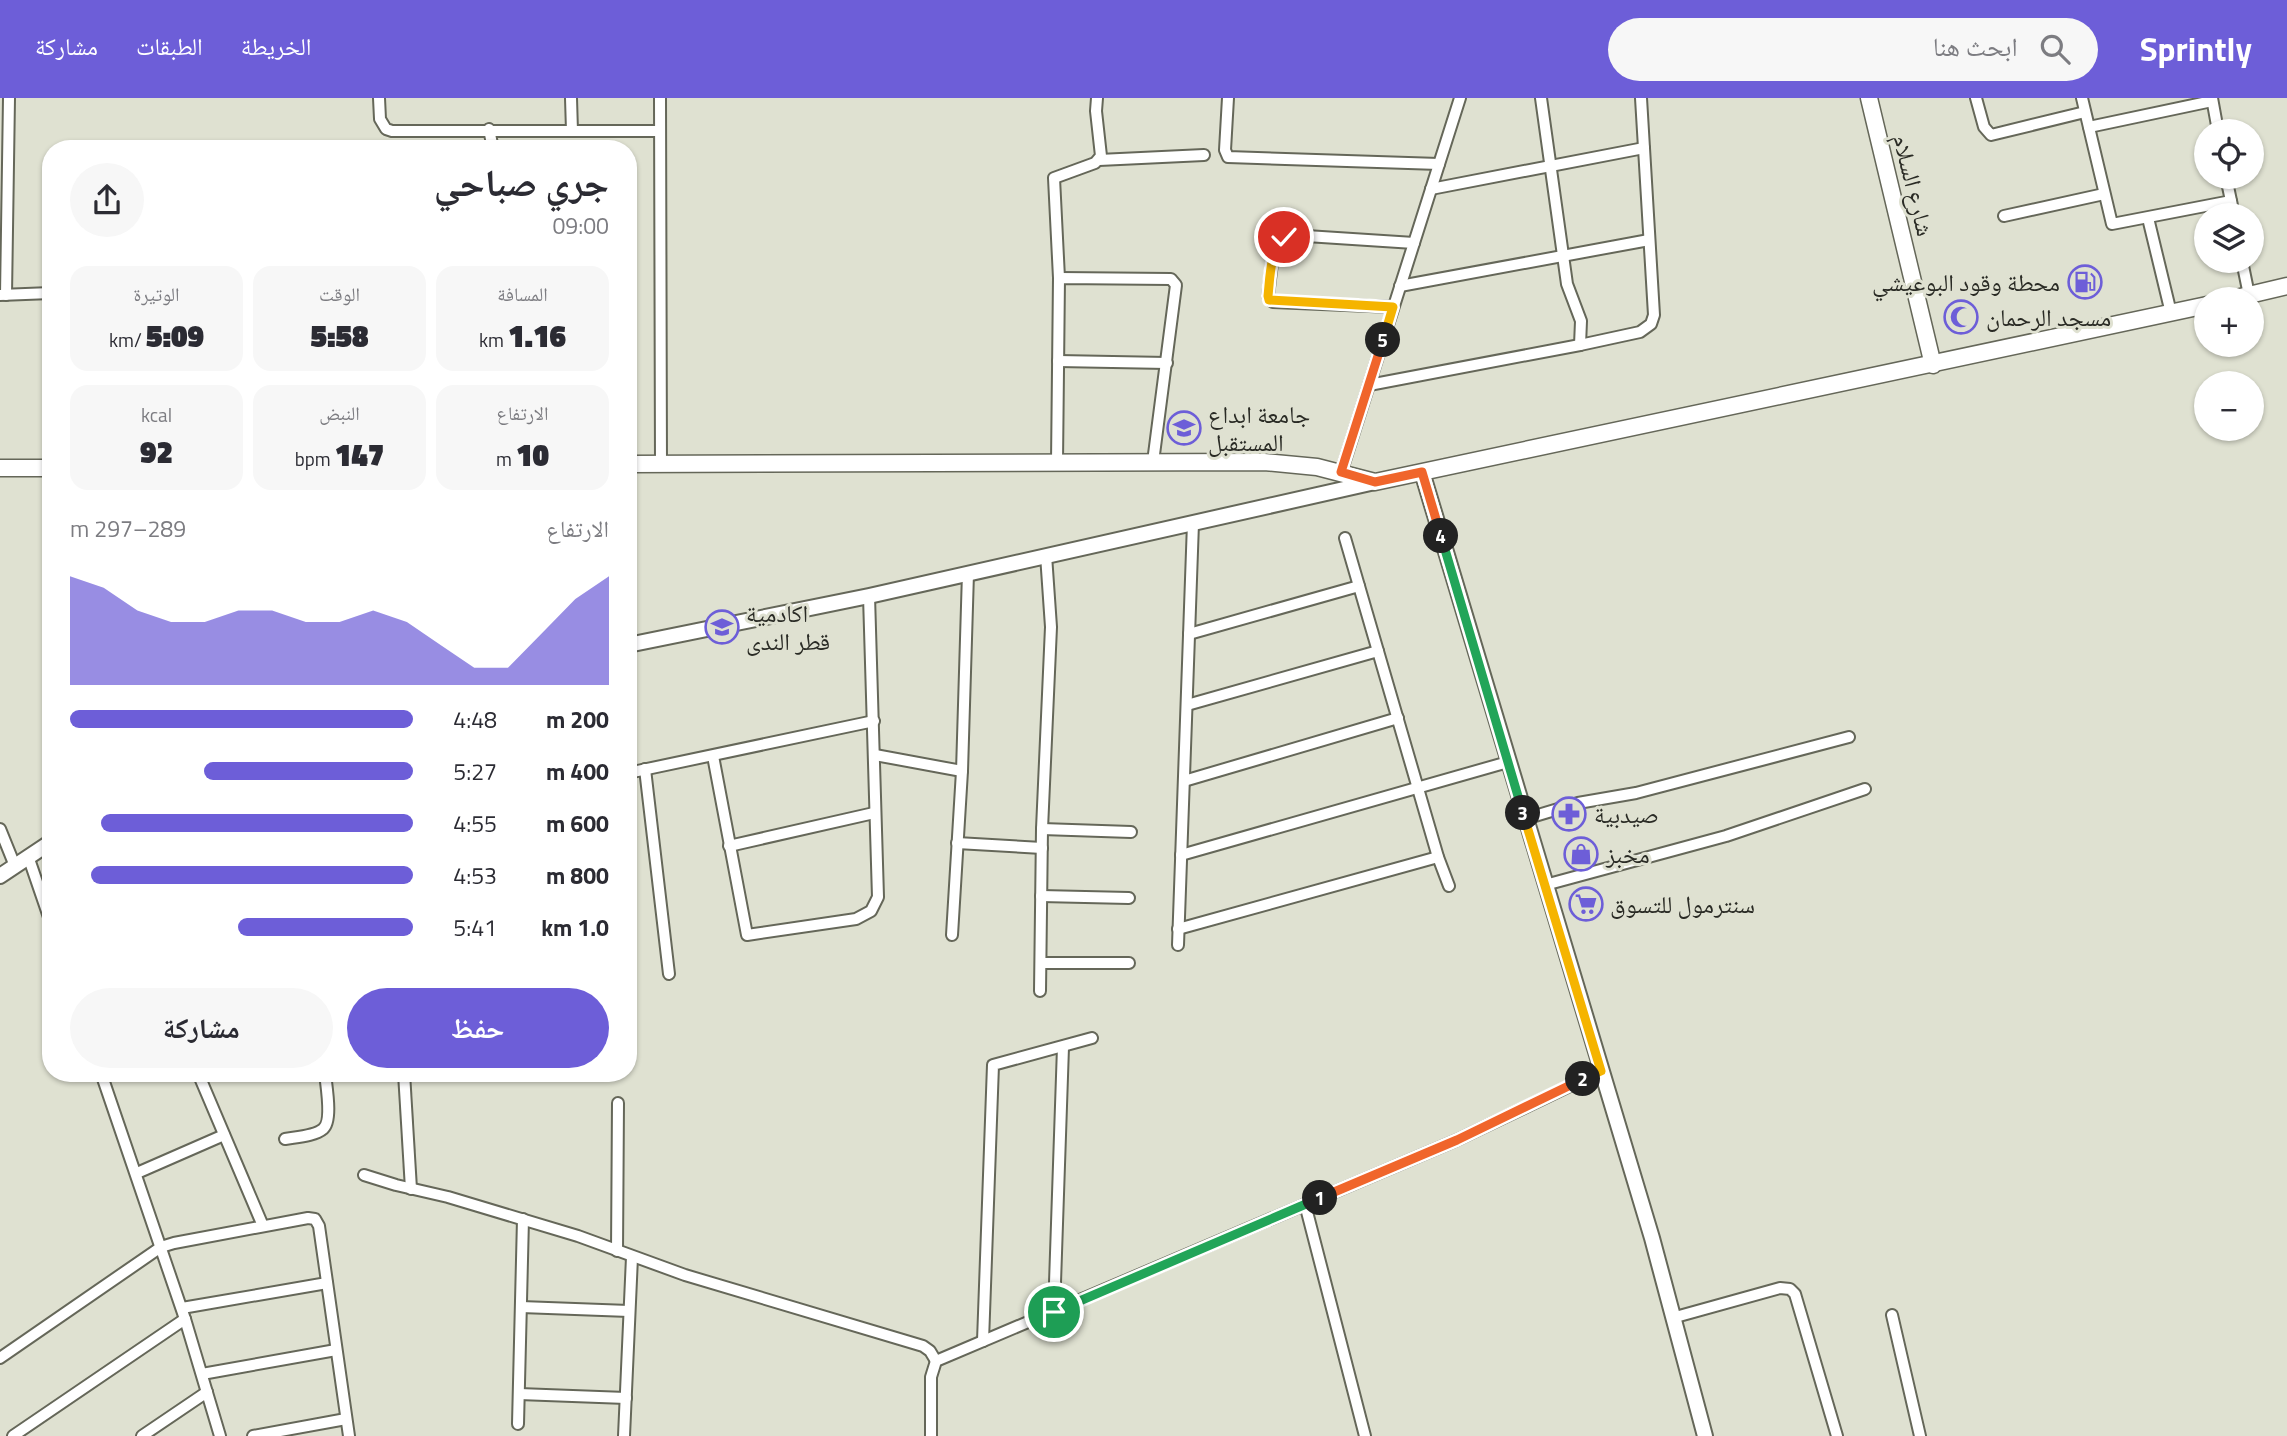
<!DOCTYPE html>
<html lang="ar">
<head>
<meta charset="utf-8">
<style>
	:root { --surface:#fff; --page:#f7f7f7; --text:#2b2b33; --muted:#7c7c81; --accent:#6d5ed8 }
	body { margin:0; font-family:"Titillium Web","Noto Naskh Arabic",sans-serif; background:var(--page); color:var(--text); direction:rtl; height:100vh; display:flex; flex-direction:column; font-size:26px; white-space:nowrap }
	* { box-sizing:border-box; margin:0 }
	p { font-size:23px; color:var(--muted) }
	.icon { flex:none; width:38px; height:38px; fill:none; stroke:currentColor; stroke-width:2; stroke-linecap:round; stroke-linejoin:round }
	.map { position:relative; flex:1; overflow:hidden; direction:ltr }
	.side { position:absolute; left:42px; top:42px; width:595px; height:942px; display:flex; flex-direction:column; background:var(--surface); border-radius:28px; box-shadow:0 2px 5px #0004; direction:rtl }
	.side>* { flex:none }
	.controls { position:absolute; left:2194px; top:21px; display:grid; gap:14px }
	.controls a { display:grid; place-items:center; width:70px; height:70px; border-radius:50%; background:var(--surface); box-shadow:0 2px 5px #0004; font-size:35px }
	.pin { position:absolute; display:grid; place-items:center; width:60px; height:60px; color:#fff; margin:-30px; border:4px solid #fff; border-radius:50%; box-shadow:0 2px 7px #0007 }
	.km { position:absolute; width:35px; height:35px; margin:-18px; border-radius:50%; background:#222; color:#fff; font-size:19px; line-height:35px; text-align:center }
	.round { display:grid; place-items:center; flex:none; width:74px; height:74px; border-radius:37px; background:var(--page) }
	.headline { display:flex; align-items:center; justify-content:space-between; height:119px; padding:0 28px }
	h1 { font-size:38px; font-weight:800; line-height:52px }
	.stats { display:grid; grid-template-columns:repeat(3,1fr); gap:10px; height:119px; padding:7px 28px }
	.stats div { display:grid; align-content:center; border-radius:18px; background:var(--page); text-align:center }
	.stats b { font-size:30px; font-weight:800 }
	.stats small { font-size:19px; font-weight:400 }
	.stats p { font-size:19px }
	.chart { height:196px; padding:14px 28px }
	.chart p { display:flex; justify-content:space-between }
	.chart svg { width:100%; height:126px; margin-top:7px; fill:var(--accent); opacity:.7 }
	.action { display:flex; gap:14px; margin-top:auto; padding:14px 28px }
	.action a { flex:1; height:80px; border-radius:42px; background:var(--accent); color:#fff; font-size:28px; font-weight:800; line-height:80px; text-align:center }
	.action a+a { background:var(--page); color:var(--text) }
	ul { padding:0 28px; list-style:none; font-size:23px }
	li { display:grid; grid-template-columns:112px 84px 1fr; align-items:center; height:52px }
	li i { height:18px; border-radius:9px; background:var(--accent) }
	header { display:flex; align-items:center; gap:42px; box-sizing:border-box; height:98px; padding:0 35px; background:var(--accent); color:#fff }
	header strong { font-size:33px }
	nav { display:flex; gap:38px; margin-inline-start:auto; font-size:24px }
	.search { width:490px; height:63px; background:var(--page); display:flex; align-items:center; gap:18px; box-sizing:border-box; padding:0 24px; border-radius:38px; color:var(--muted); font-size:26px }
	.map>svg:first-child { display:block }
</style>
</head>
<body>
<header>
<strong>Sprintly</strong>
<div class="search"><svg class="icon" aria-label="search" viewBox="0 0 24 24"><circle cx="10" cy="10" r="6"/><path d="M15 15l6 6"/></svg>ابحث هنا</div>
<nav><a>الخريطة</a><a>الطبقات</a><a>مشاركة</a></nav>
</header>
<div class="map">
<svg width="2287" height="1338" viewBox="0 0 2287 1338">
	<rect width="100%" height="100%" fill="#dfe1d1"/>
	<g fill="none" stroke-linecap="round" stroke-linejoin="round">
		<defs>
			<g id="minor">
				<polyline points="379,0 380,21 386,31 392,33 660,33"/>
				<polyline points="571,0 572,33"/>
				<polyline points="660,0 661,366"/>
				<polyline points="1228,0 1225,52 1228,59 1439,66"/>
				<polyline points="1541,0 1567,186 1581,223 1580,247"/>
				<polyline points="1976,0 1984,29 1991,37 2085,14"/>
				<polyline points="2082,0 2112,126 2231,103"/>
				<polyline points="2212,0 2218,33"/>
				<polyline points="2089,29 2212,3"/>
				<polyline points="489,31 493,51"/>
				<polyline points="1099,62 1204,57"/>
				<polyline points="2226,79 2234,117"/>
				<polyline points="1431,91 1644,50"/>
				<polyline points="2004,118 2104,96"/>
				<polyline points="2148,120 2171,215"/>
				<polyline points="2242,163 2249,197"/>
				<polyline points="1059,180 1054,80 1095,65 1101,58 1096,13 1097,0"/>
				<polyline points="1400,188 1649,142"/>
				<polyline points="0,197 51,195"/>
				<polyline points="6,197 9,0"/>
				<polyline points="1393,209 1273,204 1270,202 1268,198 1272,165 1279,144 1291,137 1414,145"/>
				<polyline points="1058,263 1167,265"/>
				<polyline points="1369,287 1580,247 1640,234 1651,226 1654,217 1641,0"/>
				<polyline points="1057,364 1059,180 1171,181 1176,187 1153,364"/>
				<polyline points="1341,375 1460,0"/>
				<polyline points="1345,440 1438,759 1449,788"/>
				<polyline points="1189,536 1359,488"/>
				<polyline points="1187,607 1378,553"/>
				<polyline points="875,657 962,673"/>
				<polyline points="713,658 747,837 856,821 871,813 878,799 869,498"/>
				<polyline points="645,671 669,876"/>
				<polyline points="628,675 874,623"/>
				<polyline points="1184,683 1398,620"/>
				<polyline points="1525,721 1578,705 1636,695 1849,639"/>
				<polyline points="0,731 15,768"/>
				<polyline points="1042,731 1131,734"/>
				<polyline points="957,745 1042,750"/>
				<polyline points="729,748 874,715"/>
				<polyline points="1181,757 1508,664"/>
				<polyline points="28,758 51,825"/>
				<polyline points="1545,787 1726,738 1865,691"/>
				<polyline points="1041,798 1129,800"/>
				<polyline points="1178,831 1438,759"/>
				<polyline points="952,837 962,673 968,475"/>
				<polyline points="1178,847 1193,425"/>
				<polyline points="1041,865 1129,865"/>
				<polyline points="1040,893 1042,731 1051,529 1046,457"/>
				<polyline points="101,975 185,1221 220,1338"/>
				<polyline points="198,975 263,1128"/>
				<polyline points="404,975 411,1091"/>
				<path d="M 285,1041 C 296,1039 315,1038 323,1031 C 333,1023 326,987 325,975"/>
				<polyline points="137,1075 224,1037"/>
				<polyline points="364,1077 396,1087 448,1099 578,1138 685,1177 923,1248 930,1253 936,1263"/>
				<polyline points="1305,1106 1365,1338"/>
				<polyline points="617,1153 618,1005"/>
				<polyline points="521,1209 629,1213"/>
				<polyline points="182,1210 327,1185"/>
				<polyline points="1054,1214 1063,949"/>
				<polyline points="1892,1217 1920,1338"/>
				<polyline points="1672,1220 1780,1190 1790,1191 1795,1196 1837,1338"/>
				<polyline points="983,1243 993,967 1092,940"/>
				<polyline points="0,1260 161,1149 174,1145 308,1120 315,1121 319,1128 349,1338"/>
				<polyline points="202,1276 336,1252"/>
				<polyline points="519,1296 626,1300"/>
				<polyline points="518,1326 523,1121"/>
				<polyline points="13,1338 185,1221"/>
				<polyline points="142,1338 207,1294"/>
				<polyline points="253,1338 346,1321"/>
				<polyline points="624,1338 632,1159"/>
				<polyline points="931,1338 931,1279 936,1263 1457,1042 1601,973"/>
			</g>
			<g id="tertiary">
				<polyline points="1422,374 1652,1140 1705,1338"/>
				<polyline points="628,547 869,498 1375,384"/>
				<polyline points="0,778 51,744"/>
			</g>
			<g id="secondary">
				<polyline points="1869,0 1933,267"/>
				<polyline points="2232,201 2287,188"/>
				<polyline points="628,366 1264,364 1317,369 1375,384 2207,207"/>
				<polyline points="0,370 51,370"/>
			</g>
		</defs>
		<use href="#minor" stroke="#656759" stroke-width="14"/>
		<use href="#tertiary" stroke="#656759" stroke-width="18"/>
		<use href="#secondary" stroke="#656759" stroke-width="19"/>
		<use href="#minor" stroke="#fff" stroke-width="10"/>
		<use href="#tertiary" stroke="#fff" stroke-width="14"/>
		<use href="#secondary" stroke="#fff" stroke-width="16"/>
	</g>
	<g fill="none" stroke-linecap="round" stroke-linejoin="round">
		<defs>
			<polyline id="split-1" points="1054,1214 1320,1100"/>
			<polyline id="split-2" points="1320,1100 1457,1042 1583,981"/>
			<polyline id="split-3" points="1523,715 1601,973 1583,981"/>
			<polyline id="split-4" points="1441,438 1523,715"/>
			<polyline id="split-5" points="1383,242 1341,374 1375,384 1422,374 1441,438"/>
			<path id="split-6" d="M 1284,139 C 1270,152 1270,180 1268,198 L 1269,202 L 1393,209 L 1383,242"/>
		</defs>
		<use href="#split-1" stroke="#fff" stroke-width="14"/>
		<use href="#split-2" stroke="#fff" stroke-width="14"/>
		<use href="#split-3" stroke="#fff" stroke-width="14"/>
		<use href="#split-4" stroke="#fff" stroke-width="14"/>
		<use href="#split-5" stroke="#fff" stroke-width="14"/>
		<use href="#split-6" stroke="#fff" stroke-width="14"/>
		<use href="#split-1" stroke="#22a559" stroke-width="9"/>
		<use href="#split-2" stroke="#f0652b" stroke-width="9"/>
		<use href="#split-3" stroke="#f5b400" stroke-width="9"/>
		<use href="#split-4" stroke="#22a559" stroke-width="9"/>
		<use href="#split-5" stroke="#f0652b" stroke-width="9"/>
		<use href="#split-6" stroke="#f5b400" stroke-width="9"/>
	</g>
	<defs>
		<symbol id="fuel-ring" viewBox="-11 -11 22 22"><circle r="9.5" fill="#dfe1d1" stroke="#6d5ed8" stroke-width="1.5"/><path d="M-5.5-6h7V0h2V4h1.3V-2.5L3-4.5l.8-.8L6-3V5H2.5V1h-1V6h-7ZM-4.2-4.7v3.2H.2V-4.7Z" fill="#6d5ed8"/></symbol>
		<symbol id="mosque-ring" viewBox="-11 -11 22 22"><circle r="9.5" fill="#dfe1d1" stroke="#6d5ed8" stroke-width="1.5"/><path d="M3.5-4.9A6 6 0 1 0 3.5 4.9A5 5 0 1 1 3.5-4.9Z" fill="#6d5ed8"/></symbol>
		<symbol id="university-ring" viewBox="-11 -11 22 22"><circle r="9.5" fill="#dfe1d1" stroke="#6d5ed8" stroke-width="1.5"/><path d="M0-5L7-2L0 1L-7-2ZM-4 1L0 2.5L4 1V4Q0 6-4 4Z" fill="#6d5ed8"/></symbol>
		<symbol id="school-ring" viewBox="-11 -11 22 22"><circle r="9.5" fill="#dfe1d1" stroke="#6d5ed8" stroke-width="1.5"/><path d="M0-5L7-2L0 1L-7-2ZM-4 1L0 2.5L4 1V4Q0 6-4 4Z" fill="#6d5ed8"/></symbol>
		<symbol id="pharmacy-ring" viewBox="-11 -11 22 22"><circle r="9.5" fill="#dfe1d1" stroke="#6d5ed8" stroke-width="1.5"/><path d="M-2-6h4v4h4v4h-4v4h-4v-4h-4v-4h4Z" fill="#6d5ed8"/></symbol>
		<symbol id="shop-ring" viewBox="-11 -11 22 22"><circle r="9.5" fill="#dfe1d1" stroke="#6d5ed8" stroke-width="1.5"/><path d="M-5-2.5h2.3a2.7 3.5 0 0 1 5.4 0H5L5.5 6h-11ZM-1.5-2.5h3a1.5 2.3 0 0 0-3 0Z" fill="#6d5ed8"/></symbol>
		<symbol id="supermarket-ring" viewBox="-11 -11 22 22"><circle r="9.5" fill="#dfe1d1" stroke="#6d5ed8" stroke-width="1.5"/><path d="M-6-5.5h2.5l.6 2H6L4.5 2H-2.5L-4.4-4H-6ZM-1.5 3.2a1.3 1.3 0 1 0 .1 0ZM3 3.2a1.3 1.3 0 1 0 .1 0Z" fill="#6d5ed8"/></symbol>
	</defs>
	<g fill-rule="evenodd">
		<use href="#fuel-ring" x="2066" y="165" width="38" height="38"/>
		<use href="#mosque-ring" x="1942" y="200" width="38" height="38"/>
		<use href="#university-ring" x="1165" y="311" width="38" height="38"/>
		<use href="#school-ring" x="703" y="510" width="38" height="38"/>
		<use href="#pharmacy-ring" x="1550" y="697" width="38" height="38"/>
		<use href="#shop-ring" x="1562" y="737" width="38" height="38"/>
		<use href="#supermarket-ring" x="1567" y="787" width="38" height="38"/>
	</g>
	<g text-anchor="middle" dominant-baseline="central" stroke-width="6" stroke-linejoin="round" paint-order="stroke">
		<g font-size="24" fill="#2a2b25" stroke="#dfe1d1">
			<text transform="translate(1914 87) rotate(76)">شارع السلام</text>
		</g>
		<g font-size="24" fill="#2a2b25" stroke="#dfe1d1" text-anchor="start">
			<text x="2060" y="184" text-anchor="end">محطة وقود البوعيشي</text>
			<text x="1986" y="219">مسجد الرحمان</text>
			<text x="1208" y="316">جامعة ابداع<tspan x="1208" dy="28">المستقبل</tspan></text>
			<text x="746" y="515">اكادمية<tspan x="746" dy="28">قطر الندى</tspan></text>
			<text x="1594" y="716">صيدبية</text>
			<text x="1606" y="756">مخبز</text>
			<text x="1610" y="806">سنترمول للتسوق</text>
		</g>
	</g>
</svg>
<div class="controls">
<a><svg class="icon" aria-label="locate" viewBox="0 0 24 24"><circle cx="12" cy="12" r="6"/><path d="M12 2v4M12 18v4M2 12h4M18 12h4"/></svg></a>
<a><svg class="icon" aria-label="layers" viewBox="0 0 24 24"><path d="M12 4l9 5-9 5-9-5zM3 14l9 5 9-5"/></svg></a>
<a>+</a>
<a>−</a>
</div>
<div class="pin" style="left:1054px;top:1214px;background:#1e9e55"><svg class="icon" aria-label="arrive" viewBox="0 0 24 24"><path d="M6 21V4h12l-3 4 3 4H6"/></svg></div>
<div class="pin" style="left:1284px;top:139px;background:#d93025"><svg class="icon" aria-label="check" viewBox="0 0 24 24"><path d="M5 12l5 5 9-10"/></svg></div>
<b class="km" style="left:1320px;top:1100px">1</b>
<b class="km" style="left:1583px;top:981px">2</b>
<b class="km" style="left:1523px;top:715px">3</b>
<b class="km" style="left:1441px;top:438px">4</b>
<b class="km" style="left:1383px;top:242px">5</b>
<section class="side">
<div class="headline"><div><h1>جري صباحي</h1><p>09:00</p></div><a class="round"><svg class="icon" aria-label="share" viewBox="0 0 24 24"><path d="M12 15V3M7 8l5-5 5 5M5 13v7h14v-7"/></svg></a></div>
<div class="stats">
<div><p>المسافة</p><b>1.16<small> km</small></b></div>
<div><p>الوقت</p><b>5:58</b></div>
<div><p>الوتيرة</p><b>5:09<small> /km</small></b></div>
</div>
<div class="stats">
<div><p>الارتفاع</p><b>10<small> m</small></b></div>
<div><p>النبض</p><b>147<small> bpm</small></b></div>
<div><p>kcal</p><b>92</b></div>
</div>
<div class="chart"><p><span>الارتفاع</span>289–297 m</p>
<svg viewBox="0 0 160 44" preserveAspectRatio="none"><path d="M0 44V6L10 10L20 18L30 22L40 22L50 18L60 18L70 22L80 22L90 18L100 22L110 30L120 38L130 38L140 26L150 14L160 6V44z"/></svg>
</div>
<ul>
<li><b>200 m</b>4:48<i style="width:100%"></i></li>
<li><b>400 m</b>5:27<i style="width:61%"></i></li>
<li><b>600 m</b>4:55<i style="width:91%"></i></li>
<li><b>800 m</b>4:53<i style="width:94%"></i></li>
<li><b>1.0 km</b>5:41<i style="width:51%"></i></li>
</ul>
<div class="action"><a>حفظ</a><a>مشاركة</a></div>
</section>
</div>
</body>
</html>
